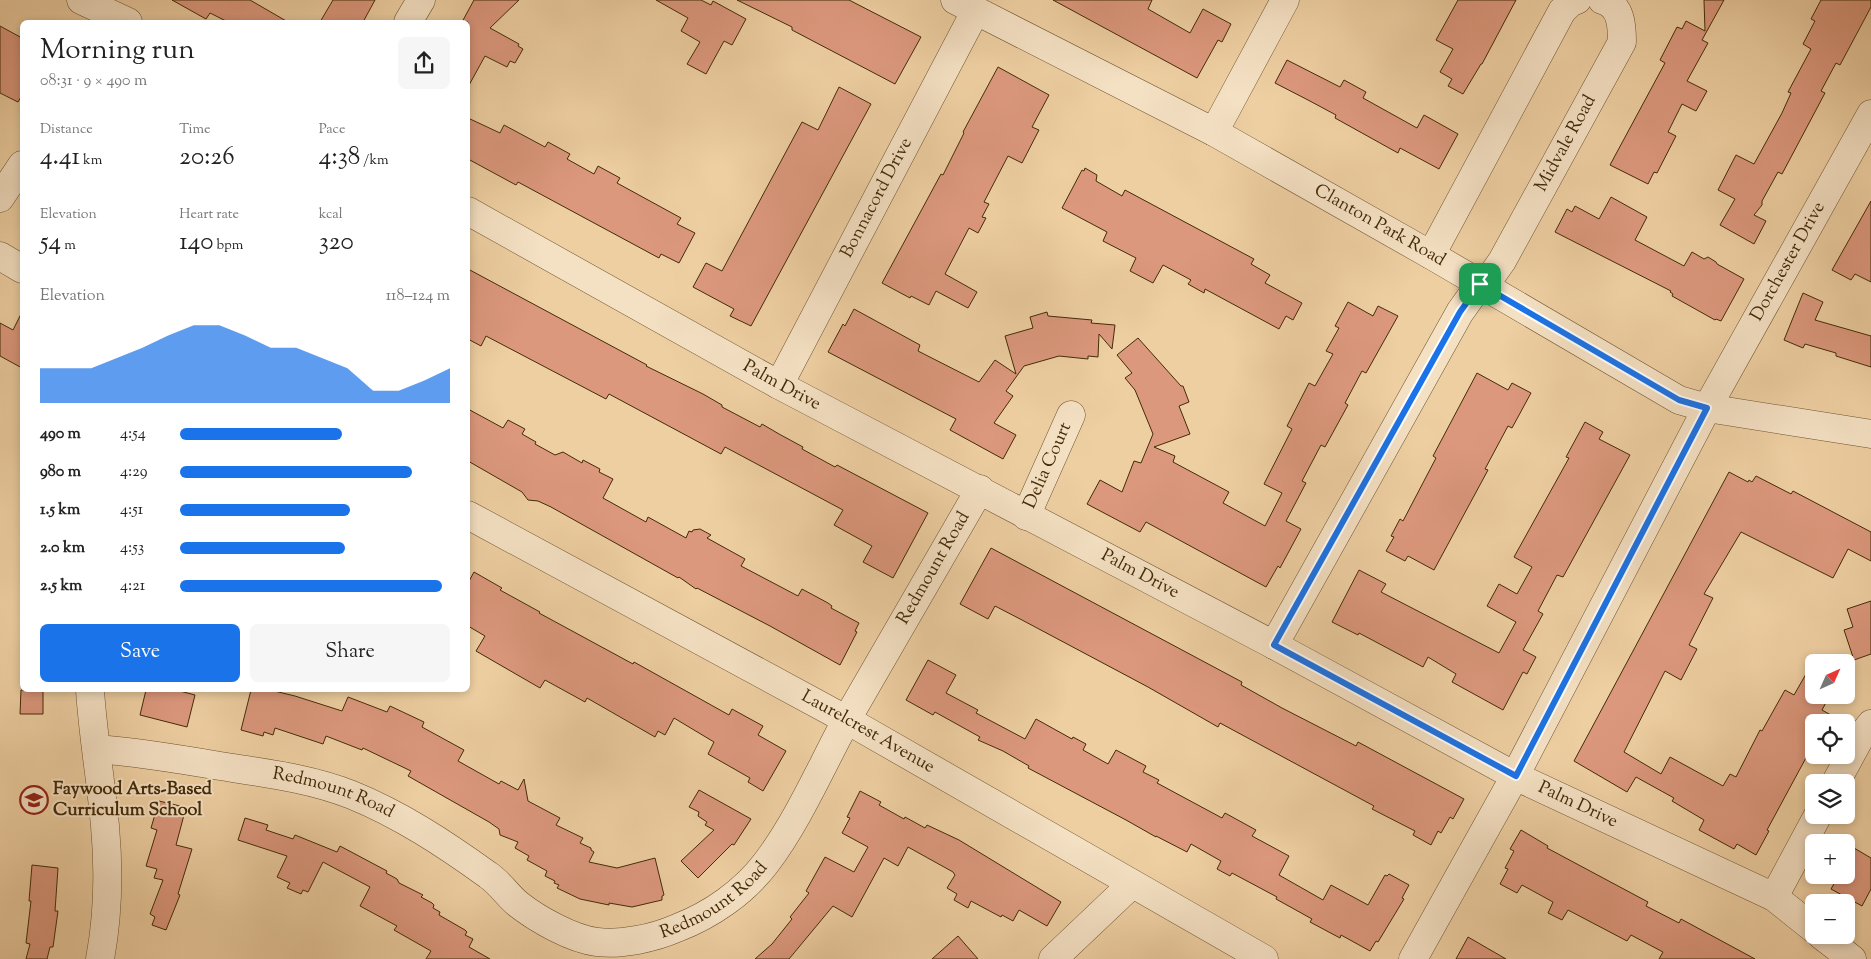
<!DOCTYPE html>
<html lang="en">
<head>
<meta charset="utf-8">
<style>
	:root { --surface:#fff; --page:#f6f6f6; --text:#222; --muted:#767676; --accent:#1a73e8 }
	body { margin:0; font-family:"Sorts Mill Goudy",serif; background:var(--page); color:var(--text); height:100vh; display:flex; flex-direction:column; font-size:19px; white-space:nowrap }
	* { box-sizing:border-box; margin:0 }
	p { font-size:16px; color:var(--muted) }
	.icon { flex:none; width:28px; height:28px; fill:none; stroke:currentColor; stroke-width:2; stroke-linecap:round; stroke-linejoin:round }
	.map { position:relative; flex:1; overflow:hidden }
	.side { position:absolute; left:20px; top:20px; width:450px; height:672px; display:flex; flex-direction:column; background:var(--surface); border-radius:8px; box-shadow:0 2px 8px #0003 }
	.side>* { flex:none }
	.needle { width:32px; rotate:45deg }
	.fabs { position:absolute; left:1805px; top:654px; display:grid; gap:10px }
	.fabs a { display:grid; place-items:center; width:50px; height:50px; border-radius:8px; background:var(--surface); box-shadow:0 2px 8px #0003; font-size:25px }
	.pin { position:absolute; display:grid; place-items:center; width:42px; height:42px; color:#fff; margin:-21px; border-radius:10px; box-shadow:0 2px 8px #0006 }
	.round { display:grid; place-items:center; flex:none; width:52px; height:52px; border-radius:8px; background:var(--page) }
	.overview { display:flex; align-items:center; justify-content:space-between; height:85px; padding:0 20px }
	h1 { font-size:28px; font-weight:600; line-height:38px }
	.metrics { display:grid; grid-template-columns:repeat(3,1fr); gap:8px; height:85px; padding:5px 20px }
	.metrics div { display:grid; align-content:center }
	.metrics b { font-size:25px; font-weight:600 }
	.metrics small { font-size:14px; font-weight:400 }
	.metrics p { font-size:14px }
	.chart { height:140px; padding:10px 20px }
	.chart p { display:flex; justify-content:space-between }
	.chart svg { width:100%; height:90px; margin-top:5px; fill:var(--accent); opacity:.7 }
	.primary-button { display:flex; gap:10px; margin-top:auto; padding:10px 20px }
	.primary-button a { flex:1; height:58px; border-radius:8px; background:var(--accent); color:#fff; font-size:20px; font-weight:600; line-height:58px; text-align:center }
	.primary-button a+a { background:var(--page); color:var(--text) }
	ul { padding:0 20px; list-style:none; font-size:16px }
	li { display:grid; grid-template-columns:80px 60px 1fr; align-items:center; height:38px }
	li i { height:12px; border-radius:6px; background:var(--accent) }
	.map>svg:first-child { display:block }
</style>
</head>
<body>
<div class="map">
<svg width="1871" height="959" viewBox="0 0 1871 959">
	<rect width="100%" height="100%" fill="#eecfa2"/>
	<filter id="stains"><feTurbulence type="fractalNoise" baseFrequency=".004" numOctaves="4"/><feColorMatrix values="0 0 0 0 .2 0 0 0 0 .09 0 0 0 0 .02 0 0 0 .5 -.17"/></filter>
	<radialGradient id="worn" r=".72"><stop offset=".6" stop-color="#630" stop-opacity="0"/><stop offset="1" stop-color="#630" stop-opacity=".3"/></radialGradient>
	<g fill="#dc987d" stroke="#432b08">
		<polygon points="172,0 250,0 288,22 228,22 210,13 206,19"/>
		<polygon points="333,0 375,0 363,22 320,22"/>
		<polygon points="474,0 519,0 490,28 519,44 518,46 523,49 515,63 510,61 507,67 485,56 468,87 468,22 462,22"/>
		<polygon points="656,0 701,0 711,5 713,1 746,19 732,45 724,41 706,74 687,64 700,42 681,31 688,18"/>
		<polygon points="737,0 849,0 921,37 895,84 792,30 792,27"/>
		<polygon points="1053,0 1152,0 1148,9 1190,33 1203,9 1231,24 1222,42 1218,40 1197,78"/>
		<polygon points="1458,0 1516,0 1482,64 1481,64 1463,94 1448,86 1452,79 1440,72 1453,49 1436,40"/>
		<polygon points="1704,0 1724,0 1702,40 1708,43 1687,81 1707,91 1696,111 1682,104 1668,132 1676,136 1657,173 1654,172 1648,184 1610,165 1665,63 1660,60 1677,27 1682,29 1686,21 1705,31"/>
		<polygon points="1821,0 1871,0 1871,7 1840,65 1836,63 1821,91 1825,93 1782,174 1778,172 1762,201 1762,205 1754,215 1766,221 1754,244 1720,225 1735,199 1718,190 1736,155 1754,164 1782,113 1791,93 1788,92 1811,49 1803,44 1815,21 1811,19"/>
		<polygon points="0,26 22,38 22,95 18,102 0,93"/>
		<polygon points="1287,60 1340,87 1344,80 1366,92 1363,98 1417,128 1424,115 1458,134 1439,169 1400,148 1398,153 1335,118 1336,115 1308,100 1275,83"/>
		<polygon points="998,67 1049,95 1032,127 1039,130 1022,163 1008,156 984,202 989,204 982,217 986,218 978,233 969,228 945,274 977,292 968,308 936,291 929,305 911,296 910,298 882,283 941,174 943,175 964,133 963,132"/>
		<polygon points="839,87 871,104 751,326 730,316 734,309 693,287 706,263 722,271 802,122 818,130"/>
		<polygon points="468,118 500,133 504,125 545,147 548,142 570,154 567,159 594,174 598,166 620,178 617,183 681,218 677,224 695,233 679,263 661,254 659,258 518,182 516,185 468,159"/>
		<polygon points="1085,168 1097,175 1096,181 1122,196 1125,190 1254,259 1251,264 1270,275 1265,283 1302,303 1293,320 1286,316 1279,329 1205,289 1204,293 1188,284 1191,280 1163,265 1153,283 1130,271 1136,258 1103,241 1107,232 1062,208 1082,170 1084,171"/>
		<polygon points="1611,197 1647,217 1635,240 1684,266 1692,252 1704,259 1708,257 1716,262 1717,264 1744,279 1721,321 1716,319 1715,320 1672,296 1673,294 1670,292 1671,291 1555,232 1567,209 1572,212 1575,206 1599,219"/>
		<polygon points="1871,201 1871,282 1855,274 1851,280 1832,270"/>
		<polygon points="468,269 647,365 646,366 703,394 722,405 722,407 760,427 762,424 779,434 803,447 802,449 835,467 837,465 928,513 893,578 863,562 872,546 834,525 843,510 725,447 721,454 609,394 606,399 486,336 481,346 468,339"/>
		<polygon points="1803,293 1823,302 1815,320 1871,336 1871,367 1836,356 1836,353 1805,344 1803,348 1784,340"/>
		<polygon points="1348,302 1373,316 1378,306 1398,316 1366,373 1362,371 1345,403 1348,405 1325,447 1321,445 1302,481 1306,483 1286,521 1301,529 1280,568 1278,566 1266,587 1146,522 1140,532 1087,504 1100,480 1122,492 1134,461 1141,463 1153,434 1135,390 1125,378 1132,373 1117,355 1138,338 1181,386 1183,386 1189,402 1179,406 1190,434 1154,447 1175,456 1173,462 1229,492 1223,503 1265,526 1282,493 1264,484 1292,429 1287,426 1309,383 1315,386 1333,354 1326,351 1339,328 1335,326"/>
		<polygon points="854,309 920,345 918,351 979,382 995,360 1016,374 1005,336 1033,328 1030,317 1047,312 1048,316 1092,320 1091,323 1115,325 1112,349 1099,334 1098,357 1088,356 1088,359 1059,356 1024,366 1006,391 1013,396 994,423 1016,435 1003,459 950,430 956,419 828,352 843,324 845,326"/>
		<polygon points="22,312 22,368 0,356 0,323 13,330"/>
		<polygon points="1477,373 1508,390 1512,383 1531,393 1512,428 1508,426 1485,469 1488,470 1434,570 1408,556 1405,561 1386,551 1394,537 1391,536 1400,519 1403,521 1436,458 1433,456"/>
		<polygon points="468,409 503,428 508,420 525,429 522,434 536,442 535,444 555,455 563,452 582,463 583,460 600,469 599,472 613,479 603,498 646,522 648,517 686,538 689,531 692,532 693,530 700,529 711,535 707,538 745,559 741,566 798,596 802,589 828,603 832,606 831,608 859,623 855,631 857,632 840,665 770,626 697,588 696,589 679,577 678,578 551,507 538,501 528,500 522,492 468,461"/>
		<polygon points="1585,422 1603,432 1599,439 1630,455 1563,577 1557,575 1538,611 1543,614 1523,650 1536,657 1527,674 1523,672 1503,710 1452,682 1456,674 1428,657 1423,667 1359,633 1358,635 1332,622 1359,570 1386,584 1381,592 1499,653 1516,622 1487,606 1499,584 1517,594 1532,567 1514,557 1569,458 1566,457"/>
		<polygon points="1729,472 1748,482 1749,480 1752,482 1756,476 1791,494 1793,491 1871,532 1871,561 1848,549 1833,578 1741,532 1704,594 1713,598 1689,645 1697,649 1681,680 1665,671 1624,752 1661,774 1670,757 1723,786 1730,774 1736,777 1760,730 1762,731 1785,690 1794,695 1814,660 1814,695 1830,695 1822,710 1843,722 1814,722 1814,743 1767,830 1769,831 1756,855 1737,844 1734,849 1699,830 1704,820 1672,801 1674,798 1636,777 1627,792 1574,761"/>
		<polygon points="991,548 1242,682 1241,685 1282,708 1356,746 1358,742 1464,799 1453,819 1450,817 1441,833 1438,831 1431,845 1413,835 1415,831 1372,809 1374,806 1220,723 1218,727 1148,687 1022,620 995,606 988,619 960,604"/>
		<polygon points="474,572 502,588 500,590 540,612 539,613 633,664 634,662 729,715 732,709 763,726 758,735 786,751 763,791 748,782 750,778 708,754 714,742 674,718 665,735 658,731 655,737 587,698 585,702 545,680 540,688 476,651 485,636 468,626 468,583"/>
		<polygon points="1871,601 1871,654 1854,660 1844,630 1853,627 1847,609"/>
		<polygon points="928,660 956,675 946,693 978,710 976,713 1025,739 1036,719 1072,739 1073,737 1086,744 1083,750 1108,764 1116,750 1146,766 1143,772 1159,780 1157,783 1222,818 1225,813 1256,830 1252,836 1289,856 1279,875 1323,900 1331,885 1368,905 1385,875 1387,876 1389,874 1409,885 1402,898 1404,899 1378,942 1376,941 1370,951 1341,935 1340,938 1310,922 1312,919 1276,899 1277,897 1232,873 1230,876 1217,869 1221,861 1191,844 1187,852 1156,836 1156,837 1126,820 1028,768 1029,766 1003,751 978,740 980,737 935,712 933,715 906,700"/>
		<polygon points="21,690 43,690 43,714 20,714"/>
		<polygon points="146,690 176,690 195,695 187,727 140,715"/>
		<polygon points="251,690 270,690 295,696 342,711 348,697 387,712 390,706 424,722 422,727 464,750 458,761 499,784 501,781 518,790 524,779 528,801 560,818 556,825 583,838 580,843 591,848 591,850 594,852 589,862 617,868 655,858 664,895 662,896 662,900 632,907 609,903 609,905 580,899 557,888 559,885 554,883 555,881 545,876 547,871 527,860 529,856 515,848 518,842 500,835 499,829 489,822 408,776 411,771 363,748 362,750 326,736 323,744 275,728 273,735 264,732 263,736 241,730"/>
		<polygon points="699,790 751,819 734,845 732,844 698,878 681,861 714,830 705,825 707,822 698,816 699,812 689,807"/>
		<polygon points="860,791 881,802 879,805 904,819 905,817 925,828 927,825 959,840 1061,902 1047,926 1019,910 1013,921 1002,915 1001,917 971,901 968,908 954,900 957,894 947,888 955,875 953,872 908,847 898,866 884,858 852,917 833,906 789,959 755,959 772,944 792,919 790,917 809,893 806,891 825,857 854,872 868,847 842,833 850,818 847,817"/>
		<polygon points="159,801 180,806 178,813 184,815 176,845 192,849 178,894 180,895 166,930 152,925 155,917 150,914 163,880 154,878 157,869 146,866 157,830 151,828"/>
		<polygon points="245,818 268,825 266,830 293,839 295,835 337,852 340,846 387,871 386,873 397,879 399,883 423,895 421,897 432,903 434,905 433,908 440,912 439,915 465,930 467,932 465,935 473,939 469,947 490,959 426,959 431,951 394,930 397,926 360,906 370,887 323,862 308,892 303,890 301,894 287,888 290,883 277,877 287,856 238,840"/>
		<polygon points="1521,830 1548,846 1547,848 1648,902 1646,906 1679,923 1681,919 1755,959 1659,959 1663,952 1631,935 1627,941 1568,910 1562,920 1548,913 1553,902 1522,885 1517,893 1500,884 1508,869 1505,868 1514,851 1510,849"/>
		<polygon points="1854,848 1871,858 1871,889 1862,906 1831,889 1839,875 1846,875 1846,862"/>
		<polygon points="32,865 58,868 55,911 58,911 53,947 50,947 47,959 26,959 30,944 26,943 31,901 29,901"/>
		<polygon points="958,936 978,959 932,959"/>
		<polygon points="1468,937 1506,959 1456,959"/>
	</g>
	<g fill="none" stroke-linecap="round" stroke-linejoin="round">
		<defs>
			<g id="minor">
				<polyline points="81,0 128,22"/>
				<path id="s1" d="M 955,0 L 1214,132 L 1431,255 L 1679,400 L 1707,408 L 1871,434"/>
				<polyline points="408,22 421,0"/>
				<polyline points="1214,132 1285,0"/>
				<polyline points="0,198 22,165"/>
				<path id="s2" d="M 468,211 L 779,385 L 1274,645 L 1515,776 L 1774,897 L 1814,929"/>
				<polyline points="1431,255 1562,11 1570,3 1577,0"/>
				<polyline points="0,256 22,269"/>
				<path id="s3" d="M 779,385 L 975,12"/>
				<path id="s4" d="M 468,515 L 847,720 L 1264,959"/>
				<path id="s5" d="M 1026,516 L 1071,415"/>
				<path id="s6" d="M 1274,645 L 1460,312 L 1480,284 L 1490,278 L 1502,261 L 1622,42 C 1622,25 1621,5 1602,0"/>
				<path d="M 90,690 C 93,736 101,781 105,826 C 109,870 108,916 100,959"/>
				<path id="s7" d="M 97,749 C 138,752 179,759 220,766 C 264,773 309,778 352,795 C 401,815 445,844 488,875 C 500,883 507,895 518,904 C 537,919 572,939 597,942 C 622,945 654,938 677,928 C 711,915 744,892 766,863 C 798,821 822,765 847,719 C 891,642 936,566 980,489"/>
				<polyline points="1836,782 1860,738 1871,724"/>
				<polyline points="1774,897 1818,815"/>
				<polyline points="1821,935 1852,959"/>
				<polyline points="1053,959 1132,884"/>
				<path id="s8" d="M 1413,959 L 1515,776 L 1707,408 L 1871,114"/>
			</g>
		</defs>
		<use href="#minor" stroke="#6e542e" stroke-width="29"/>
		<use href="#minor" stroke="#f4e0c3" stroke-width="28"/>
	</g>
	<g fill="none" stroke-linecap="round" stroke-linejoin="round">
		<defs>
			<polygon id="route" points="1480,284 1679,400 1707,408 1516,776 1274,645 1460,312"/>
		</defs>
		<use href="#route" stroke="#fff" stroke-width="10"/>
		<use href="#route" stroke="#1a73e8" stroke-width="6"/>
	</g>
	<defs>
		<symbol id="school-ring" viewBox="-11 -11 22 22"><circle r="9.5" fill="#f4e0c3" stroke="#8f2418" stroke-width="1.5"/><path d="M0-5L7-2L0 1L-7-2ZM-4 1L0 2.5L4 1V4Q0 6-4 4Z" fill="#8f2418"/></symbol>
	</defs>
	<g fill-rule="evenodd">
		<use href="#school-ring" x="18" y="784" width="32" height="32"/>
	</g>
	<g text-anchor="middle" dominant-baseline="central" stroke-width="4" stroke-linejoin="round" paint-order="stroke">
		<g font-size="18" fill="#432b08" stroke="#f4e0c3">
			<text stroke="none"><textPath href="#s6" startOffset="582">Midvale Road</textPath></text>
			<text stroke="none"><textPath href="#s3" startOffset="211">Bonnacord Drive</textPath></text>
			<text stroke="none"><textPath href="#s1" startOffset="481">Clanton Park Road</textPath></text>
			<text stroke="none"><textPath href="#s8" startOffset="792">Dorchester Drive</textPath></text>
			<text stroke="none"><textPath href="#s2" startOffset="359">Palm Drive</textPath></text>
			<text stroke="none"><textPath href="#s5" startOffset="55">Delia Court</textPath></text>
			<text stroke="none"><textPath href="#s7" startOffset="1081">Redmount Road</textPath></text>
			<text stroke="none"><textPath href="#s2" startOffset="764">Palm Drive</textPath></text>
			<text stroke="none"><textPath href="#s4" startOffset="455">Laurelcrest Avenue</textPath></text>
			<text stroke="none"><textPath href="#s7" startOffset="241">Redmount Road</textPath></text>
			<text stroke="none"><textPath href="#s2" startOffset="1259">Palm Drive</textPath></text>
			<text stroke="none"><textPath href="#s7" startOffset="676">Redmount Road</textPath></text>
		</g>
		<g font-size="18" font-weight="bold" fill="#432b08" stroke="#f4e0c3" text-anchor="start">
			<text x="53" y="790">Faywood Arts-Based<tspan x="53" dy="21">Curriculum School</tspan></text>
		</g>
	</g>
	<rect width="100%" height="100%" filter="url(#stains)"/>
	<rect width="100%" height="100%" fill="url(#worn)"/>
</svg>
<div class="fabs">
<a><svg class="needle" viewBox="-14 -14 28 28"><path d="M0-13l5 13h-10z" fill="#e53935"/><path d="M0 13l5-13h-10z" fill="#767676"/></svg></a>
<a><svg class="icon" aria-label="locate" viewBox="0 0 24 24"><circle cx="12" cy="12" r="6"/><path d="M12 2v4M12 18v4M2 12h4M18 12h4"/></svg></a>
<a><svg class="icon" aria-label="layers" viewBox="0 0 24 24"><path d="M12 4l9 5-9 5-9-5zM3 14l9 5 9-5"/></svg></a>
<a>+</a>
<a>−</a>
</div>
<div class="pin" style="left:1480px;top:284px;background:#1e9e55"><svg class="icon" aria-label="arrive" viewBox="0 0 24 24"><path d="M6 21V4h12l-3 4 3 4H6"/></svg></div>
<section class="side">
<div class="overview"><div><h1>Morning run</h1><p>08:31 · 9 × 490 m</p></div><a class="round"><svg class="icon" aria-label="share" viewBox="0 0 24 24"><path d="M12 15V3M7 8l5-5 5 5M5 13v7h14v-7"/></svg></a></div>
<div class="metrics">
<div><p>Distance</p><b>4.41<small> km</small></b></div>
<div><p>Time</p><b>20:26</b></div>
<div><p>Pace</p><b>4:38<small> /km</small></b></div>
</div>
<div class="metrics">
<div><p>Elevation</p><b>54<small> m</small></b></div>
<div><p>Heart rate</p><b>140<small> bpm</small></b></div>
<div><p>kcal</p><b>320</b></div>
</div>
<div class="chart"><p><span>Elevation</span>118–124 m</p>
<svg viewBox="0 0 160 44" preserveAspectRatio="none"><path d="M0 44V27L10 27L20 27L30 22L40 17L50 11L60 6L70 6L80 11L90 17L100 17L110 22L120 27L130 38L140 38L150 33L160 27V44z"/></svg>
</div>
<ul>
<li><b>490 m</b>4:54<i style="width:60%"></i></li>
<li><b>980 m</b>4:29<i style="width:86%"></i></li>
<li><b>1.5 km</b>4:51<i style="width:63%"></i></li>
<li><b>2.0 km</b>4:53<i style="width:61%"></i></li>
<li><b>2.5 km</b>4:21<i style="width:97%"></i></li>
</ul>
<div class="primary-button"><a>Save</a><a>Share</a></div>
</section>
</div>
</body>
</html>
